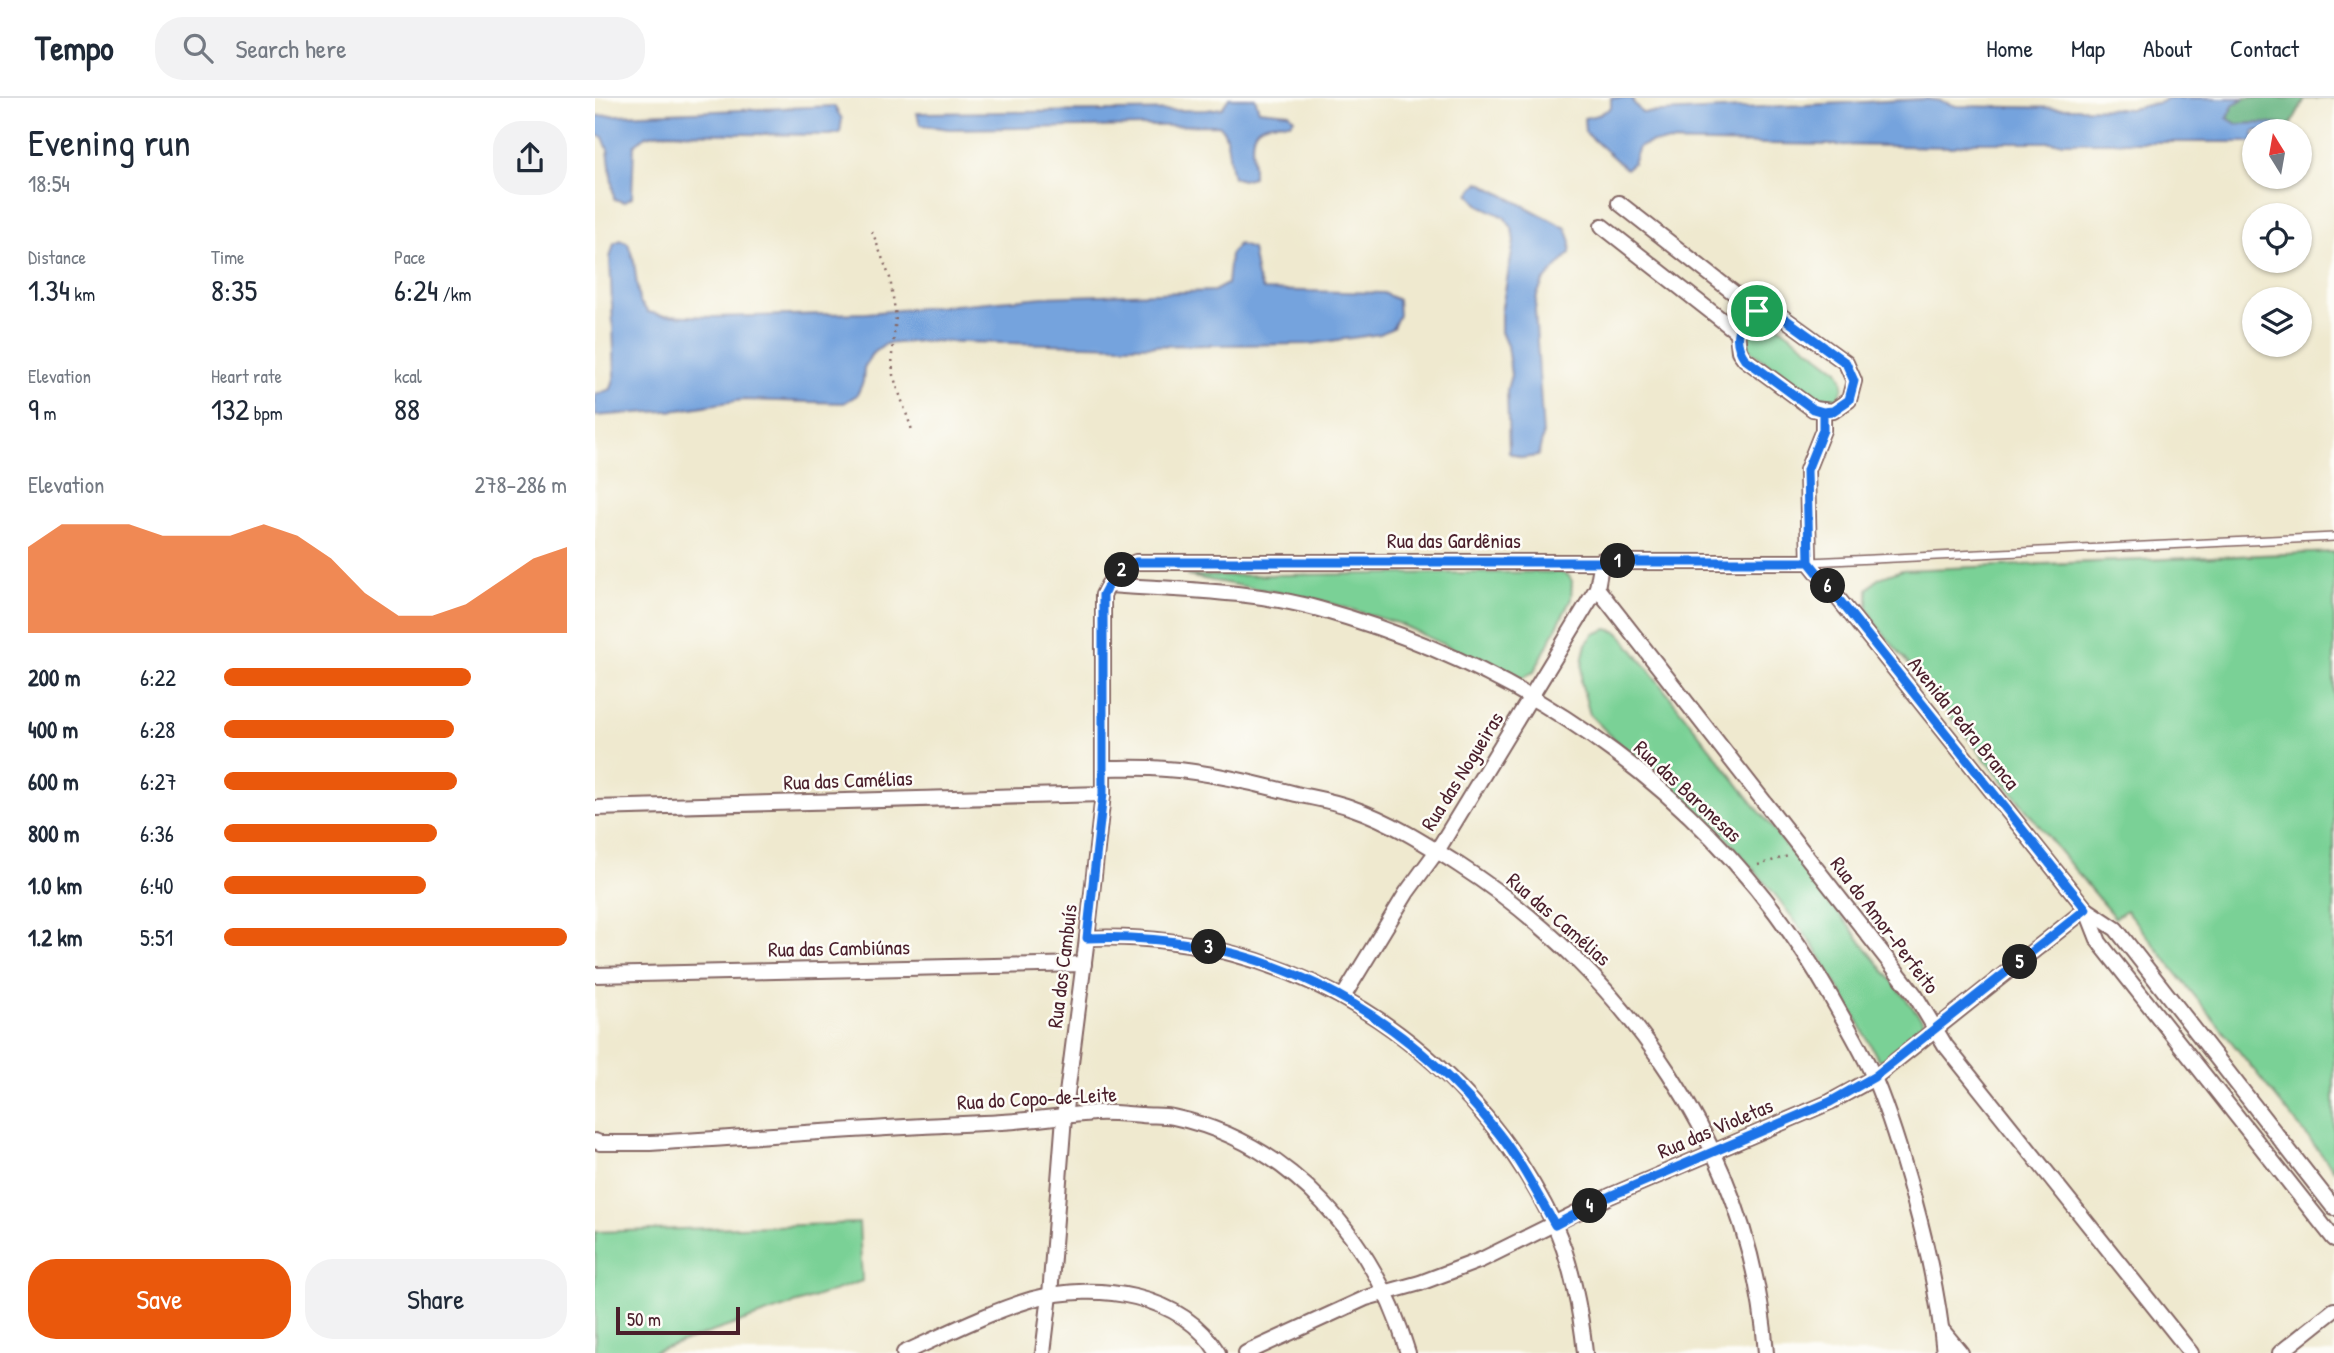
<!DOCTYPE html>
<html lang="en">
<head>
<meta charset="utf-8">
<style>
	:root { --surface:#fff; --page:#f2f2f3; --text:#1f2937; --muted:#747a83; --line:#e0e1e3; --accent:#ea580c }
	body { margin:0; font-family:"Patrick Hand",sans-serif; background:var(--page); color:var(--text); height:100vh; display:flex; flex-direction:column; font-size:26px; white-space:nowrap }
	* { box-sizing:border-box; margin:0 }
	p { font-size:23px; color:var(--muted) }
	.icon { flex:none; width:38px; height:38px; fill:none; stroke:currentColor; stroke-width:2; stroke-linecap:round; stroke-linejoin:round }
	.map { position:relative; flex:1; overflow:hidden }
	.details { display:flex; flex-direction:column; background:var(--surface); width:595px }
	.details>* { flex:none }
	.needle { width:46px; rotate:349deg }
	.buttons { position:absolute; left:1647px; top:21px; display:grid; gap:14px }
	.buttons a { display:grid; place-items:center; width:70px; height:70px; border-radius:50%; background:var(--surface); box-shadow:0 2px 5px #0004; font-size:35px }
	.scale { position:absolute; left:21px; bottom:18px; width:124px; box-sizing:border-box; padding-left:7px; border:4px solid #4a1f2b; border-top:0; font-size:19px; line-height:24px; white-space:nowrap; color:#4a1f2b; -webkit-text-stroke:5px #fdfcf7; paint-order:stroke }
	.pin { position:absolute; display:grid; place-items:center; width:60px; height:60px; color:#fff; margin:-30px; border:4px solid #fff; border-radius:50%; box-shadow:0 2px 7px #0007 }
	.km { position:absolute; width:35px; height:35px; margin:-18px; border-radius:50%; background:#222; color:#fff; font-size:19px; line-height:35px; text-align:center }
	.round { display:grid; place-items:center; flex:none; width:74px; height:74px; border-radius:28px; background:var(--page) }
	.headline { display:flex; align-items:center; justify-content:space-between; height:119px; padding:0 28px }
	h1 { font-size:38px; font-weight:600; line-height:52px }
	.figures { display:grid; grid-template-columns:repeat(3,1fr); gap:10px; height:119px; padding:7px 28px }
	.figures div { display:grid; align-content:center }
	.figures b { font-size:30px; font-weight:600 }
	.figures small { font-size:19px; font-weight:400 }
	.figures p { font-size:19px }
	.chart { height:196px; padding:14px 28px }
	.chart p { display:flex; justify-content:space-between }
	.chart svg { width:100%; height:126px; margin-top:7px; fill:var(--accent); opacity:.7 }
	.action { display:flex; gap:14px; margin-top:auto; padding:14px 28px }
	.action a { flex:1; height:80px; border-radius:28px; background:var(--accent); color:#fff; font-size:28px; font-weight:600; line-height:80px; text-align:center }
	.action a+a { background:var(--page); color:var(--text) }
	ul { padding:0 28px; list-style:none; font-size:23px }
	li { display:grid; grid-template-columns:112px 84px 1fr; align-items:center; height:52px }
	li i { height:18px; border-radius:9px; background:var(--accent) }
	header { display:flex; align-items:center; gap:42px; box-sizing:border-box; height:98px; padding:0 35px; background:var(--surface); border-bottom:2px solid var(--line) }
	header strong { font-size:33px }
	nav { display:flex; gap:38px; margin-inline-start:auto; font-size:24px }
	.search { width:490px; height:63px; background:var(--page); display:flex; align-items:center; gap:18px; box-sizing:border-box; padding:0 24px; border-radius:28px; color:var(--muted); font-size:26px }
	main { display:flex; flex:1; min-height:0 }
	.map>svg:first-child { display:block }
</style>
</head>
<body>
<header>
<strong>Tempo</strong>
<div class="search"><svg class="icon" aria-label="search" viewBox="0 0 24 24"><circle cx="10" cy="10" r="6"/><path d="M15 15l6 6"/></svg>Search here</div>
<nav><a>Home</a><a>Map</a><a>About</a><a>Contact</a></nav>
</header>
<main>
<section class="details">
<div class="headline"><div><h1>Evening run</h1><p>18:54</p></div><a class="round"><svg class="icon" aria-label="share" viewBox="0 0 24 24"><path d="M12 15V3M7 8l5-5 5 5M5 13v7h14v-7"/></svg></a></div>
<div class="figures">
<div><p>Distance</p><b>1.34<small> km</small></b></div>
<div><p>Time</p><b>8:35</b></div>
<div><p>Pace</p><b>6:24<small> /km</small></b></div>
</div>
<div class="figures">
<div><p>Elevation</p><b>9<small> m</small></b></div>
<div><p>Heart rate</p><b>132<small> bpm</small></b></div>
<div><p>kcal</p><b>88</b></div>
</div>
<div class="chart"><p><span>Elevation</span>278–286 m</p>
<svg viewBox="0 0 160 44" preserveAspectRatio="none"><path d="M0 44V14L10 6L20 6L30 6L40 10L50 10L60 10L70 6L80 10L90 18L100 30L110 38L120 38L130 34L140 26L150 18L160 14V44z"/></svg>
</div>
<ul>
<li><b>200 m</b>6:22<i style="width:72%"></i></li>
<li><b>400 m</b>6:28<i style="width:67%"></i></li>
<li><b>600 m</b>6:27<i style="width:68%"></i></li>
<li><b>800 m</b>6:36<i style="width:62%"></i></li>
<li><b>1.0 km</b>6:40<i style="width:59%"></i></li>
<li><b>1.2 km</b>5:51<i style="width:100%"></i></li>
</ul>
<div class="action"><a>Save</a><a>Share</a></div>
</section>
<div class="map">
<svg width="1739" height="1255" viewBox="0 0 1739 1255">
	<rect width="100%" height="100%" fill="#fdfcf7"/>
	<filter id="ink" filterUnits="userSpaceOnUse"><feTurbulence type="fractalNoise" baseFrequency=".0143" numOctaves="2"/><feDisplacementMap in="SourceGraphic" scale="14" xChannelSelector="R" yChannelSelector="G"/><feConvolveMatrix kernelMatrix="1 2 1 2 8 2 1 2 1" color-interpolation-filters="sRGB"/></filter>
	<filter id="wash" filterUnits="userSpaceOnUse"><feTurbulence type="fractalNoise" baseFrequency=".00686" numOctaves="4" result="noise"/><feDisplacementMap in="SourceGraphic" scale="28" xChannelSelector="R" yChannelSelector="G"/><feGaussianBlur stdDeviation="1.57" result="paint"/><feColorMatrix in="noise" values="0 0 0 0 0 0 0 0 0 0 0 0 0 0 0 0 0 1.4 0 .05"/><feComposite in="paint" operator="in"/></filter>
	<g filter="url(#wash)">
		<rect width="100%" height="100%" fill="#efe9cf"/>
		<g fill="#7ad196" stroke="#627860" stroke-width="2">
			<path d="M 1172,222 L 1178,224 L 1243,272 C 1250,283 1250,292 1241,301 L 1229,304 L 1223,302 L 1157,254 C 1146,239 1154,224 1172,222 Z"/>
			<polygon points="1739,454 1739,1072 1531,812 1520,820 1497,793 1283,529 1273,511 1273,491 1284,480 1307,472"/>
			<polygon points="964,474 973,477 977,483 976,501 939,574 924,582 805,526 724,502 592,478"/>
			<polygon points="1012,531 1023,534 1028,539 1329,924 1331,931 1288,963 1283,961 1259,916 1220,850 1182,799 1135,744 1021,643 995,617 986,584 988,559 991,546 999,536"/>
			<polygon points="264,1125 267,1183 55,1255 0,1255 0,1134"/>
		</g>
		<polygon fill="#63b37f" stroke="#566955" stroke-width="2" points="1650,0 1739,0 1710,1 1695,28 1669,25 1642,26 1632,20 1639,6"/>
		<g fill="#74a3dd" stroke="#5f6184" stroke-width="2">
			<path d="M 634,0 L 660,0 L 664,12 L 694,15 L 699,21 L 696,25 C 646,21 659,42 658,79 L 647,82 L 638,79 C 633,64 635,36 624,27 L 354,31 L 325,27 L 322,15 L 612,12 L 627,10 Z"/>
			<polygon points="1016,0 1038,0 1038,4 1047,15 1331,1 1346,3 1361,8 1536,11 1566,4 1573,0 1650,0 1639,6 1632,20 1642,26 1669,25 1695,28 1693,33 1659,33 1659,44 1380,44 1358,49 1057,44 1044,49 1038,65 1031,71 990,34 989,20 1003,17 1016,10"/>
			<polygon points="239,8 247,21 245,35 235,37 65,35 51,38 39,47 37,99 29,104 19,101 13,52 8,39 0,37 0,18"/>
			<polygon points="884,84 971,130 976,144 975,155 948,184 942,197 940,212 948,338 943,358 927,360 914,355 912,291 916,277 912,248 906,234 906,214 919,144 917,130 909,119 884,107 874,96"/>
			<polygon points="26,142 33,145 39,164 44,203 53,214 67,217 118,219 271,215 448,199 619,193 632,186 635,157 643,146 657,151 662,179 668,192 789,195 803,202 804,217 798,230 785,236 715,246 529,248 327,243 291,246 276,257 269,270 268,284 262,297 249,305 147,302 84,312 0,318 0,297 16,291 20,277 15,160 19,145"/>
		</g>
	</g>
	<g filter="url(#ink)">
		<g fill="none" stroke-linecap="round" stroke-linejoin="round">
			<defs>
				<polyline id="lane" points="1215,464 1739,439"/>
				<g id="street">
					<polyline points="1024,105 1162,213"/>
					<polyline points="1007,128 1142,234"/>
					<polygon points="1172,212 1182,215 1251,265 1259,283 1254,302 1238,313 1218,311 1150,261 1144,253 1142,234 1153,217"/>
					<polyline points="1214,464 1491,811 1504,844 1739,1141"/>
					<polyline points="1214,464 1212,372 1228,332 1228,314"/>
					<path d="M 513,487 C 583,492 656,492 724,511 C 940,571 1124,703 1236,899 C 1251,926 1268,953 1280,982 C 1296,1021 1308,1061 1319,1101 C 1333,1152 1344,1202 1349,1255"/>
					<polyline points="1002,490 1320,897 1350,947 1596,1255"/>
					<path d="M 508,670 C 529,670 550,669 571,671 C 615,674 658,685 701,696 C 719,700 739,703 757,710 C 795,723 831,746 864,767 C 1031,875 1156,1053 1171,1255"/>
					<polyline points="0,710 508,696"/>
					<polyline points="1491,811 1521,831 1739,1110"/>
					<path d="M 492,840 C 694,832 871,944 959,1126 C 976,1162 986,1215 990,1255"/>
					<polyline points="0,877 489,866"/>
					<polyline points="748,899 812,794 842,753 1002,490 1007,462"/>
					<path d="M 0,1043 L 5,1045 L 55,1045 C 166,1038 277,1030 388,1025 C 426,1024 462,1018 499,1015 C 515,1014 531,1016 547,1017 C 557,1018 568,1017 578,1019 C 697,1044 780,1143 813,1255"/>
					<polyline points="1347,1232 1366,1255"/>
					<path d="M 309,1255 C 351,1236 394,1214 438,1201 C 502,1184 586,1195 623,1255"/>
					<path d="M 448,1255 L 455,1197 L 469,1019 L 492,840 L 508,696 L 508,497 C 515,482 526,470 541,464 L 1214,464"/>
					<polyline points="651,1255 771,1200 825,1185 886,1162 1015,1098 1235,1004 1279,980 1491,811"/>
					<polyline points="1685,1255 1739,1212"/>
				</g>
			</defs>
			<use href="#lane" stroke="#846664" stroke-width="10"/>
			<use href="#street" stroke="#846664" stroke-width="18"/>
			<g stroke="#846664" stroke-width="2.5" stroke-dasharray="2 5" stroke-linecap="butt">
				<polyline points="277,133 295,180 301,219 297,257 298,277 317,332"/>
				<polyline points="1163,767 1193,758"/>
			</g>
			<use href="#lane" stroke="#fff" stroke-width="7"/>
			<use href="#street" stroke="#fff" stroke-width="14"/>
		</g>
	</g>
	<g fill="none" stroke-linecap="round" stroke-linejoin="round" filter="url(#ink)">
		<defs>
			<path id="route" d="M 1162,213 C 1141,223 1137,242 1150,261 L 1218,311 L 1228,314 L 1228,332 L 1212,372 L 1214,464 L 541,464 C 526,469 515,482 508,497 L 508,696 L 492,840 C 659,833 802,906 904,1036 C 926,1064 942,1096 960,1127 L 1015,1098 L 1235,1004 L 1279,979 L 1491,811 L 1214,464 L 1212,372 L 1228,332 L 1228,314 L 1238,313 L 1254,302 L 1259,283 L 1251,265 L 1182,215 L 1172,212 L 1162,213"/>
		</defs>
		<use href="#route" stroke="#fff" stroke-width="14"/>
		<use href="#route" stroke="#1a73e8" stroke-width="9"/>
	</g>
	<g text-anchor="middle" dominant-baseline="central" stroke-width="5" stroke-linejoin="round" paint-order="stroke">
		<g font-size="21" fill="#4a1f2b" stroke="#fdfcf7">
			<text x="859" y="442">Rua das Gardênias</text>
			<text transform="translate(1369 625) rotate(51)">Avenida Pedra Branca</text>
			<text transform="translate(867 673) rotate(-58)">Rua das Nogueiras</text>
			<text transform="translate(253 682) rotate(-2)">Rua das Camélias</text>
			<text transform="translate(1093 693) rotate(43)">Rua das Baronesas</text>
			<text transform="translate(964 821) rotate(41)">Rua das Camélias</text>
			<text transform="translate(1290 827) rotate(53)">Rua do Amor-Perfeito</text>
			<text transform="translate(244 850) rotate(-1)">Rua das Cambiúnas</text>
			<text transform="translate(467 868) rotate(-83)">Rua dos Cambuís</text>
			<text transform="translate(442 1000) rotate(-3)">Rua do Copo-de-Leite</text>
			<text transform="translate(1120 1030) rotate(-23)">Rua das Violetas</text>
		</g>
	</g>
</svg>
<div class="buttons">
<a><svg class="needle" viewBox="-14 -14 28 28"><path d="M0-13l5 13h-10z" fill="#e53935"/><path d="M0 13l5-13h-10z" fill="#747a83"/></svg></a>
<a><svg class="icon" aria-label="locate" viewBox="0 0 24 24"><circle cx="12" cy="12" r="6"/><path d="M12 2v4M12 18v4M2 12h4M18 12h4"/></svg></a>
<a><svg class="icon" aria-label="layers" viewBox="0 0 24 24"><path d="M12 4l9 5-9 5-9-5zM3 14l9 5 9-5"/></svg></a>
</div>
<div class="scale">50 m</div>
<div class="pin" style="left:1162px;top:213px;background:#1e9e55"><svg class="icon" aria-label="arrive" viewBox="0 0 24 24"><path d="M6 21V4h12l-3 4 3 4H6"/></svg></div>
<b class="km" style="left:1023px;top:463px">1</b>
<b class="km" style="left:527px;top:472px">2</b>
<b class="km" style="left:614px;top:849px">3</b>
<b class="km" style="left:995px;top:1108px">4</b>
<b class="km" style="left:1425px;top:864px">5</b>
<b class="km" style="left:1233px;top:488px">6</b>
</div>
</main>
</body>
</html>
